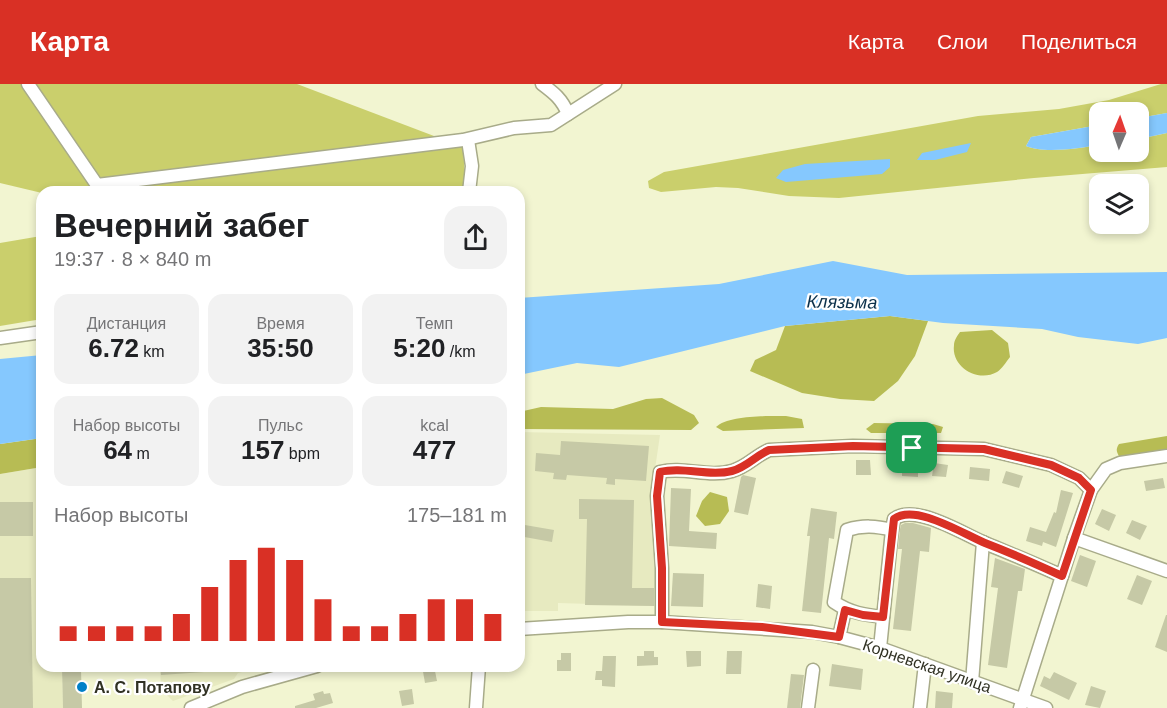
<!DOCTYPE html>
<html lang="ru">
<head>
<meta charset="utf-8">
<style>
	:root { --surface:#fff; --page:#f2f2f2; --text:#202124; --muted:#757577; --accent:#d93025 }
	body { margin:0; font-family:Arial,sans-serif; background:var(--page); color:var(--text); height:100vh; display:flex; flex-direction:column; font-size:22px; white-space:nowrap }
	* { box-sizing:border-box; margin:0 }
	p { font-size:20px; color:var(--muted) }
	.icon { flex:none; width:33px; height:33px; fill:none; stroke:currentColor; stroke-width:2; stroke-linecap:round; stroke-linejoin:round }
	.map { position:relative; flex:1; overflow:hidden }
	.details { position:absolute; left:36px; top:102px; width:489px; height:486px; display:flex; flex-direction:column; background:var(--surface); border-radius:18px; box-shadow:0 3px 9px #0003 }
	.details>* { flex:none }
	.needle { width:39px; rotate:2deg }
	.fabs { position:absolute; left:1089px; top:18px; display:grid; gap:12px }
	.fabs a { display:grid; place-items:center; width:60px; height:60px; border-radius:12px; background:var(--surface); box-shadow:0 3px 9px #0003; font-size:30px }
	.pin { position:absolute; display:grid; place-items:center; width:51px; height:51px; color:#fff; margin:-26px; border-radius:12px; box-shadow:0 3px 9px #0006 }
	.round { display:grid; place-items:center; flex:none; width:63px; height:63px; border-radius:18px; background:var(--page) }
	.overview { display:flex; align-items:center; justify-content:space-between; height:102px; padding:0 18px }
	h1 { font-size:33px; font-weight:700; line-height:45px }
	.stats { display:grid; grid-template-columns:repeat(3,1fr); gap:9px; height:102px; padding:6px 18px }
	.stats div { display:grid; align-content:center; border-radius:15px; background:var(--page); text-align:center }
	.stats b { font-size:26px; font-weight:700 }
	.stats small { font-size:16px; font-weight:400 }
	.stats p { font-size:16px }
	.chart { height:168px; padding:12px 18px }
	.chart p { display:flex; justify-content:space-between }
	.chart svg { width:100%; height:108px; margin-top:6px; stroke:var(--accent); stroke-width:6 }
	header { display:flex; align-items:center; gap:36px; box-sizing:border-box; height:84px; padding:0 30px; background:var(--accent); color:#fff }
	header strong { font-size:28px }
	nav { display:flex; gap:33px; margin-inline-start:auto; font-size:21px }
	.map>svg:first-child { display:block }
</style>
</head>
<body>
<header>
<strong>Карта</strong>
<nav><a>Карта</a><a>Слои</a><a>Поделиться</a></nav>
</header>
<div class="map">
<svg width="1167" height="624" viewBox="0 0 1167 624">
	<rect width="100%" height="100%" fill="#f2f5d1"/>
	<g fill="#e7eac0">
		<polygon points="519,348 660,351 655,385 653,433 657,522 558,519 558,527 519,527"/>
		<polygon points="42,383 42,582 81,582 81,585 62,586 63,624 0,624 0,390"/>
		<polygon points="160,582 270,582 238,589 234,595 173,617 161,605"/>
	</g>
	<g fill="#cacf6c">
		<polygon points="0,0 297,0 463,63 466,108 42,109 0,99"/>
		<path d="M 1161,0 L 1167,0 L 1167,29 L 1139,34 L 1138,28 L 1100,28 L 1099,41 L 1031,53 L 1026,62 C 1044,70 1080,64 1099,61 L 1100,68 L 1138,68 L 1139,55 L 1167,49 L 1167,83 L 1034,94 L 839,114 L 789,112 L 738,104 L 716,103 L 661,108 L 649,104 L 648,97 L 664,88 L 978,32 L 1059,25 L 1109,16 Z"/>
		<polygon points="42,146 42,235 0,242 0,159 41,152"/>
	</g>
	<g fill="#b7bc54">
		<polygon points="890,232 928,237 915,272 898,297 874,317 840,315 802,309 750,287 755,276 776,266 785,242"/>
		<path d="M 992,246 L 1008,259 L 1010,273 C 1006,278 1002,285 997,288 C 978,299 951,283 954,261 C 954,256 958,251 960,248 Z"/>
		<polygon points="662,314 694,331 699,339 691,346 519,345 519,328 541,323 613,325 646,315"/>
		<path d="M 786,332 L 802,335 L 804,344 L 723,347 L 716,343 C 728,331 768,332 786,332 Z"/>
		<polygon points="874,339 933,340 943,343 941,349 871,349 866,345"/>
		<path d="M 1167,352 L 1167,367 L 1120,374 C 1117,368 1115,366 1119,360 Z"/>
		<polygon points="42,354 42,383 0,390 0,360"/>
		<polygon points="710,408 727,413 729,427 720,440 705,442 696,432 702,417"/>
	</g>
	<g fill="#85c8fe">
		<polygon points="1167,29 1167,49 1139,55 1139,34"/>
		<path d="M 1099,41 L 1099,61 C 1080,64 1044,70 1026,62 L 1031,53 Z"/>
		<polygon points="971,59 967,68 935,76 917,76 922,69"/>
		<polygon points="890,75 890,83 882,90 786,98 776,94 783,86 805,80"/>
		<polygon points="833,177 907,191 1167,188 1167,254 1138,260 1078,253 1042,245 943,239 890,232 785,242 619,283 577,279 519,291 519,214 719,200"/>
		<polygon points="42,271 42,354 0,360 0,275"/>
	</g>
	<g fill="#c6c9a6">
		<polygon points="561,357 649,362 646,397 615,395 615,401 606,400 607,394 567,391 566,396 553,395 554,389 535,387 536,369 560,371"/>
		<polygon points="856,376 870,376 871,391 856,391"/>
		<polygon points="902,378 918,379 918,393 902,392"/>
		<polygon points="934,379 948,381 946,393 932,392"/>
		<polygon points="970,383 990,385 989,397 969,395"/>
		<polygon points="1006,387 1023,392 1019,404 1002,399"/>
		<polygon points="743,391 756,394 748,431 734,428 741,393"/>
		<polygon points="1163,394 1165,404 1146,407 1144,397"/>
		<polygon points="671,404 691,405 689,447 717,449 716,465 669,462"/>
		<polygon points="1061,406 1073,409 1056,463 1043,458 1042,462 1026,457 1030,443 1046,448 1054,428 1056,429"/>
		<polygon points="579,415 634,416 632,504 654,504 654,522 585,521 587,435 579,435"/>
		<rect x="0" y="418" width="33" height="34"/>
		<polygon points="811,424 837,428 834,455 829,454 821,529 802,527 810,452 807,452"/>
		<polygon points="1102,425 1116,431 1109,447 1095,440"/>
		<polygon points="1132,436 1147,442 1140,456 1126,449"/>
		<polygon points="905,439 913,439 931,444 929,468 920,467 911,547 893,545 902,465 898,465 900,445 901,441"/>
		<polygon points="519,440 554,446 552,458 519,452"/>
		<polygon points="1080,471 1096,477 1087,503 1071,497"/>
		<polygon points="995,474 1025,485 1022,507 1018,507 1007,584 988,581 998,504 991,503"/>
		<polygon points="673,489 704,490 703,523 671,522"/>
		<polygon points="1137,491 1152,497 1142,521 1127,515"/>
		<polygon points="0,494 31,494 33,624 0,624"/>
		<polygon points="758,500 772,502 770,525 756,523"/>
		<polygon points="1166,531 1167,531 1167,568 1155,563"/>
		<polygon points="644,567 654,567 654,573 658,573 658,581 637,582 637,572 644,572"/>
		<polygon points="686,567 701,567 701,582 687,583"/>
		<polygon points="727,567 742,567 741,590 726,590"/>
		<polygon points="561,569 571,569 571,587 557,587 557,576 561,576"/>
		<polygon points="603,572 616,572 615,603 602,602 602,596 595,596 596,587 602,587"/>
		<polygon points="832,580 863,585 861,606 829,602"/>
		<polygon points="160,582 204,582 204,588 161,591"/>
		<polygon points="422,582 434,582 437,597 425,599"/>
		<polygon points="62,585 81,585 82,624 63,624"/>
		<polygon points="1054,588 1077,599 1069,616 1040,602 1044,592 1050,595"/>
		<polygon points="791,590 804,591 800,624 787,624"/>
		<polygon points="1091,602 1106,607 1100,624 1085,621"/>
		<polygon points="412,605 414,620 402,622 399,607"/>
		<polygon points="323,607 324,610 330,609 333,619 316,624 295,624 295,622 315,616 313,610"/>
		<polygon points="936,607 953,609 952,624 935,624"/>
	</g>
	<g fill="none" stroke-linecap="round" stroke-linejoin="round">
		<defs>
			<g id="minor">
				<polyline points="28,0 97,101 97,107"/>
				<path d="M 542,0 C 554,9 562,15 568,30"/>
				<polyline points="468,56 472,82 469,108"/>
				<polyline points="97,101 463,56 514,44 551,41 615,0"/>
				<polyline points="0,254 42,248"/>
				<polyline points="1074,454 1167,487"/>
				<path d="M 883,533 C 865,531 850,529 834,518 L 847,446 C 863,441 876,442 892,446"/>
				<path d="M 662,538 L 662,484 L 657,412 L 660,388 C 684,382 708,394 732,387 C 747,383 755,372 769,366 L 853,362 L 984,365 L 1051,381 L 1079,394 L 1091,406"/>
				<polyline points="519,545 628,538 662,538 812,548 839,553 880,564 1046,624"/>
				<polyline points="839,553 845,526"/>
				<path d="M 880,564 L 892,446 L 894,435 C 915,419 963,450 985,459 C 1011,470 1036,480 1062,492"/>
				<polyline points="972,598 983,458"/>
				<polyline points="191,624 242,603 317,582"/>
				<polyline points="476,624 479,582"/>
				<polyline points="808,624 813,586"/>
				<polyline points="920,624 925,580"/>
				<polyline points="1020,624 1074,454 1091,406 1106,385 1120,379 1167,372"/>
			</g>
		</defs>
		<use href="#minor" stroke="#a8ab89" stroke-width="15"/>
		<use href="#minor" stroke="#fff" stroke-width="12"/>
	</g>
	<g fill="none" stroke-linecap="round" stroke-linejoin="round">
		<defs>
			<path id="route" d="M 853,362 L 984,365 L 1051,381 L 1079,394 L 1091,406 L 1062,492 C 1036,480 1011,469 985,459 C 963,450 915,419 894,435 L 883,533 L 863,531 L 845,526 L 839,553 L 762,543 L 662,538 L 662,484 L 657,412 L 660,388 C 684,382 708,393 732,387 C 747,383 755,372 769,366 Z"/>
		</defs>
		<use href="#route" stroke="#fff" stroke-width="12"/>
		<use href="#route" stroke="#d93025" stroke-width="8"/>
	</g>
	<circle fill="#0080c8" stroke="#fff" stroke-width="2" cx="82" cy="603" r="6"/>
	<g text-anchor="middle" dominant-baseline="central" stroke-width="4.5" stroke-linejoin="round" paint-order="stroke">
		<g font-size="16" fill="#303123" stroke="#fff">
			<text transform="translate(927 582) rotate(19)">Корневская улица</text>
		</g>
		<g font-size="16" font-weight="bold" fill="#303123" stroke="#fff" text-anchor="start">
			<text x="94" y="603">А. С. Потапову</text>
		</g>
		<g font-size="18" font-style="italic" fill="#0c314b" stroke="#fff">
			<text transform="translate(842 218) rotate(1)">Клязьма</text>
		</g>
	</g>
</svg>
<div class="fabs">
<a><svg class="needle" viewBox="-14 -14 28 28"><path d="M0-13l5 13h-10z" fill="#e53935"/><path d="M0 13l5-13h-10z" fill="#757577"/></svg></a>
<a><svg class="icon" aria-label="layers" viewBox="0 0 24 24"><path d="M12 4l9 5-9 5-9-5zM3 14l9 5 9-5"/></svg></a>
</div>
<div class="pin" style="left:912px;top:364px;background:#1e9e55"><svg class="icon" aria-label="arrive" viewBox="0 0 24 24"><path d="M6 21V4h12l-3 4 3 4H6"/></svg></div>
<section class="details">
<div class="overview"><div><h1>Вечерний забег</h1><p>19:37 · 8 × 840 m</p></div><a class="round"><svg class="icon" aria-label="share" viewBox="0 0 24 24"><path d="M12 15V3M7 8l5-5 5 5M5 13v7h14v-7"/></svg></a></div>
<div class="stats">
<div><p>Дистанция</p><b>6.72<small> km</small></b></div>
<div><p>Время</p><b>35:50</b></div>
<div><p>Темп</p><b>5:20<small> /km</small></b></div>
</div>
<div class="stats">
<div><p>Набор высоты</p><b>64<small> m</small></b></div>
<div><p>Пульс</p><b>157<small> bpm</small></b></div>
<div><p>kcal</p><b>477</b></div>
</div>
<div class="chart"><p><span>Набор высоты</span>175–181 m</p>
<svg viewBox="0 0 160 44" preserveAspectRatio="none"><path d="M5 44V38M15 44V38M25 44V38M35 44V38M45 44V33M55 44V22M65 44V11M75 44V6M85 44V11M95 44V27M105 44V38M115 44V38M125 44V33M135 44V27M145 44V27M155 44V33"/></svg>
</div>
</section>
</div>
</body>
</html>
